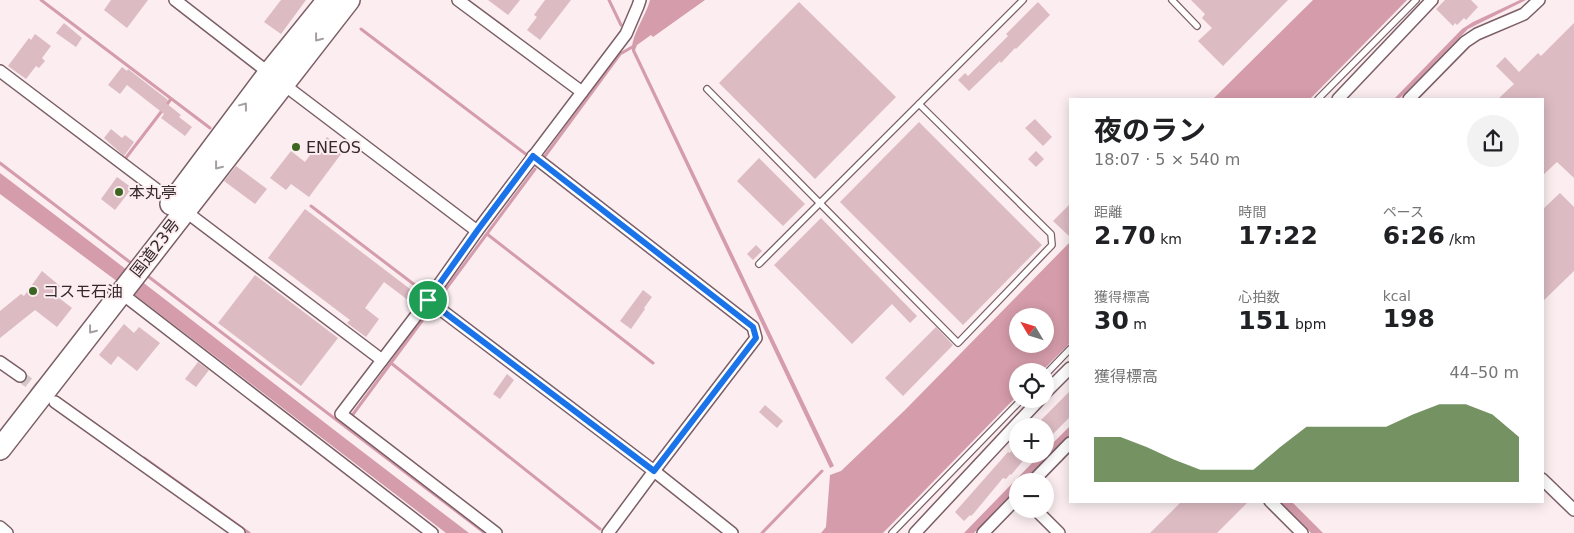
<!DOCTYPE html>
<html lang="ja">
<head>
<meta charset="utf-8">
<style>
	:root { --surface:#fff; --page:#f2f2f2; --text:#202124; --muted:#757577; --accent:#3c6521 }
	body { margin:0; font-family:"DejaVu Sans","Noto Sans JP",sans-serif; background:var(--page); color:var(--text); height:100vh; display:flex; flex-direction:column; font-size:19px; white-space:nowrap }
	* { box-sizing:border-box; margin:0 }
	p { font-size:16px; color:var(--muted) }
	.icon { flex:none; width:28px; height:28px; fill:none; stroke:currentColor; stroke-width:2; stroke-linecap:round; stroke-linejoin:round }
	.map { position:relative; flex:1; overflow:hidden }
	.drawer { position:absolute; left:1069px; top:98px; width:475px; height:405px; display:flex; flex-direction:column; background:var(--surface); border-radius:0px; box-shadow:0 2px 12px #0003 }
	.drawer>* { flex:none }
	.needle { width:32px; rotate:308deg }
	.controls { position:absolute; left:1009px; top:308px; display:grid; gap:10px }
	.controls a { display:grid; place-items:center; width:45px; height:45px; border-radius:50%; background:var(--surface); box-shadow:0 2px 12px #0003; font-size:25px }
	.pin { position:absolute; display:grid; place-items:center; width:42px; height:42px; color:#fff; margin:-21px; border:2px solid #fff; border-radius:50%; box-shadow:0 1px 5px #0007 }
	.round { display:grid; place-items:center; flex:none; width:52px; height:52px; border-radius:26px; background:var(--page) }
	.summary { display:flex; align-items:center; justify-content:space-between; height:85px; padding:0 25px }
	h1 { font-size:28px; font-weight:700; line-height:38px }
	.figures { display:grid; grid-template-columns:repeat(3,1fr); gap:8px; height:85px; padding:5px 25px }
	.figures div { display:grid; align-content:center }
	.figures b { font-size:25px; font-weight:700 }
	.figures small { font-size:14px; font-weight:400 }
	.figures p { font-size:14px }
	.chart { height:140px; padding:10px 25px }
	.chart p { display:flex; justify-content:space-between }
	.chart svg { width:100%; height:90px; margin-top:5px; fill:var(--accent); opacity:.7 }
	.map>svg:first-child { display:block }
</style>
</head>
<body>
<div class="map">
<svg width="1574" height="533" viewBox="0 0 1574 533">
	<rect width="100%" height="100%" fill="#fbedf0"/>
	<g fill="#d59cab" fill-rule="evenodd">
		<path d="M 650,0 L 705,0 L 653,37 L 651,35 L 637,45 L 635,50 L 834,466 L 830,468 L 632,51 C 631,35 646,16 650,0 Z"/>
		<polygon points="1313,0 1407,0 1310,99 1213,99"/>
		<polygon points="1520,0 1526,0 1468,29 1399,99 1394,99 1462,29 1473,22"/>
		<path d="M 0,173 C 157,292 312,414 469,533 L 446,533 L 118,282 L 0,194 Z"/>
		<path d="M 1070,242 L 1070,343 L 1042,371 L 1018,371 L 1017,396 L 883,533 L 821,533 L 826,527 L 830,475 L 841,471 L 905,410 ZM 1045,316 L 1045,344 L 1018,344 L 1018,316 Z"/>
		<polygon points="1070,426 1070,435 1025,481 1018,481 1017,489 974,533 964,533 1033,462 1042,454 1045,454 1045,451"/>
		<polygon points="1279,501 1291,501 1323,533 1311,533"/>
	</g>
	<g fill="none" stroke-linecap="round" stroke-linejoin="round">
		<g stroke="#d59cab" stroke-width="3">
			<polyline points="41,0 210,128"/>
			<polyline points="609,0 621,25"/>
			<polyline points="361,29 527,155"/>
			<polyline points="545,156 620,54 634,46"/>
			<polyline points="125,159 171,99"/>
			<polyline points="0,163 135,266"/>
			<polyline points="311,206 424,292"/>
			<polyline points="487,234 653,363"/>
			<polyline points="145,274 485,533"/>
			<polyline points="440,297 535,169"/>
			<polyline points="391,363 600,529"/>
			<polyline points="351,417 430,310"/>
			<polyline points="144,458 249,533"/>
			<polyline points="762,533 822,471"/>
		</g>
	</g>
	<g fill="#ddbbc3">
		<polygon points="111,0 148,0 127,28 104,10"/>
		<polygon points="281,0 306,0 281,34 264,22"/>
		<polygon points="488,0 520,0 508,15"/>
		<polygon points="545,0 571,0 540,40 527,30 537,17 534,15"/>
		<polygon points="1191,0 1288,0 1223,66 1198,41 1212,28 1202,18 1205,14"/>
		<polygon points="1445,0 1471,0 1478,7 1466,20 1464,18 1457,25 1455,23 1453,26 1436,9"/>
		<polygon points="799,2 896,97 815,179 719,83"/>
		<polygon points="1038,2 1050,15 1016,49 1015,48 1001,63 1000,61 969,91 958,80 965,73 968,76 1008,36 1006,34"/>
		<polygon points="64,23 82,38 76,47 56,33"/>
		<polygon points="1574,23 1574,178 1557,162 1542,176 1542,99 1498,99 1514,84 1496,66 1505,57 1519,72 1538,53 1541,56"/>
		<polygon points="35,34 51,46 42,58 45,61 39,68 36,66 26,79 8,66 29,38 31,40"/>
		<polygon points="122,67 127,71 128,69 168,100 166,103 181,115 179,117 192,127 185,136 161,118 164,114 127,85 120,94 108,85"/>
		<polygon points="1035,119 1052,137 1043,146 1025,128"/>
		<polygon points="919,122 1042,245 963,325 840,202"/>
		<polygon points="111,129 122,138 125,135 134,142 124,156 104,138"/>
		<polygon points="327,137 344,150 309,197 291,184 286,190 270,178 291,151 305,162 313,151 315,153"/>
		<polygon points="1036,151 1044,159 1036,167 1028,159"/>
		<polygon points="759,158 805,204 783,226 737,181"/>
		<polygon points="236,166 267,189 255,204 224,181"/>
		<polygon points="117,177 132,188 115,210 101,199"/>
		<polygon points="1560,193 1574,207 1574,271 1542,302 1542,210"/>
		<polygon points="1070,204 1070,237 1053,221"/>
		<polygon points="305,209 414,292 408,300 384,282 365,308 379,319 366,337 347,323 350,320 268,258"/>
		<polygon points="821,218 917,316 910,323 892,304 852,344 774,265"/>
		<polygon points="756,245 762,251 753,260 747,254"/>
		<polygon points="42,271 60,286 54,294 72,308 57,327 35,310 0,338 0,311 21,294 24,296"/>
		<polygon points="255,275 338,338 301,386 218,323"/>
		<polygon points="643,290 652,297 644,308 645,309 631,329 620,321"/>
		<polygon points="124,324 134,333 139,327 160,343 137,371 118,356 111,365 99,355"/>
		<polygon points="936,327 953,345 903,396 885,378"/>
		<polygon points="198,362 209,370 196,387 185,379"/>
		<polygon points="507,374 514,380 500,399 493,394"/>
		<polygon points="1070,391 1070,417 1045,442 1045,426 1035,426"/>
		<polygon points="765,405 783,421 777,428 759,412"/>
		<polygon points="1015,446 1018,448 1018,454 1024,454 1027,456 1011,475 1010,474 1006,479 1003,478 974,513 971,516 970,515 964,521 955,512 1008,452 1010,453"/>
		<polygon points="1182,501 1249,501 1217,533 1150,533"/>
	</g>
	<g fill="none" stroke-linecap="round" stroke-linejoin="round">
		<polyline stroke="#d4c6c9" stroke-width="11" stroke-dasharray="11 5.5" stroke-linecap="butt" points="20,376 47,397"/>
		<defs>
			<g id="lane">
				<polyline points="1172,0 1197,26"/>
				<polyline points="707,89 958,343 1052,245 1051,234 919,104"/>
				<polyline points="1318,99 1416,0"/>
				<polyline points="759,264 1023,0"/>
				<polyline points="1045,375 1070,349"/>
				<polyline points="892,533 1022,399"/>
			</g>
			<g id="street">
				<polyline points="175,0 269,73"/>
				<polyline points="458,0 582,92"/>
				<polyline points="0,71 382,360"/>
				<polyline points="283,84 477,231"/>
				<polyline points="1338,99 1432,0"/>
				<polyline points="1409,99 1465,42 1477,34 1524,14 1539,0"/>
				<polyline points="533,156 753,327 756,338 654,471 608,533"/>
				<polyline points="121,293 432,533"/>
				<polyline points="428,300 654,471 732,533"/>
				<polyline points="0,362 20,376"/>
				<polyline points="1045,393 1070,368"/>
				<polyline points="55,402 239,533"/>
				<polyline points="1542,479 1574,510"/>
				<polyline points="1033,481 1070,443"/>
				<polyline points="1270,501 1302,533"/>
				<polyline points="1035,509 1059,533"/>
				<polyline points="0,527 7,533"/>
				<polyline points="496,533 341,414 428,300 477,231 626,34 638,6 640,0"/>
				<polyline points="915,533 1040,399"/>
				<polyline points="983,533 1018,497"/>
			</g>
			<g id="highway">
				<polyline points="171,204 269,73 328,0"/>
				<polyline points="0,449 349,0"/>
			</g>
		</defs>
		<use href="#lane" stroke="#7b5e66" stroke-width="8"/>
		<use href="#street" stroke="#7b5e66" stroke-width="14"/>
		<use href="#highway" stroke="#7b5e66" stroke-width="24"/>
		<use href="#lane" stroke="#fff" stroke-width="5.5"/>
		<use href="#street" stroke="#fff" stroke-width="11"/>
		<use href="#highway" stroke="#fff" stroke-width="21"/>
	</g>
	<defs><path id="oneway-chevron" d="M-2-3.5L2.5 0L-2 3.5" fill="none" stroke-width="1.6" stroke-linecap="round" stroke-linejoin="round" transform="scale(1.25)"/></defs>
	<g stroke="#a59fa0">
		<use href="#oneway-chevron" transform="translate(318 38) rotate(128)"/>
		<use href="#oneway-chevron" transform="translate(244 106) rotate(-53)"/>
		<use href="#oneway-chevron" transform="translate(218 166) rotate(128)"/>
		<use href="#oneway-chevron" transform="translate(92 330) rotate(128)"/>
	</g>
	<g fill="none" stroke-linecap="round" stroke-linejoin="round">
		<defs>
			<polygon id="route" points="533,156 753,327 756,338 654,471 428,300 477,231"/>
		</defs>
		<use href="#route" stroke="#fff" stroke-width="10"/>
		<use href="#route" stroke="#1a73e8" stroke-width="6"/>
	</g>
	<g fill="#3c6521" stroke="#fbedf0" stroke-width="2">
		<circle cx="296" cy="147" r="5"/>
		<circle cx="119" cy="192" r="5"/>
		<circle cx="33" cy="291" r="5"/>
	</g>
	<g text-anchor="middle" dominant-baseline="central" stroke-width="4" stroke-linejoin="round" paint-order="stroke">
		<g font-size="16" fill="#36292d" stroke="#fbedf0" text-anchor="start">
			<text x="306" y="147">ENEOS</text>
			<text x="129" y="192">本丸亭</text>
			<text x="43" y="291">コスモ石油</text>
		</g>
		<g font-size="16" fill="#36292d" stroke="#fbedf0">
			<text transform="translate(155 248) rotate(-52)">国道23号</text>
		</g>
	</g>
</svg>
<div class="controls">
<a><svg class="needle" viewBox="-14 -14 28 28"><path d="M0-13l5 13h-10z" fill="#e53935"/><path d="M0 13l5-13h-10z" fill="#757577"/></svg></a>
<a><svg class="icon" aria-label="locate" viewBox="0 0 24 24"><circle cx="12" cy="12" r="6"/><path d="M12 2v4M12 18v4M2 12h4M18 12h4"/></svg></a>
<a>+</a>
<a>−</a>
</div>
<div class="pin" style="left:428px;top:300px;background:#1e9e55"><svg class="icon" aria-label="arrive" viewBox="0 0 24 24"><path d="M6 21V4h12l-3 4 3 4H6"/></svg></div>
<section class="drawer">
<div class="summary"><div><h1>夜のラン</h1><p>18:07 · 5 × 540 m</p></div><a class="round"><svg class="icon" aria-label="share" viewBox="0 0 24 24"><path d="M12 15V3M7 8l5-5 5 5M5 13v7h14v-7"/></svg></a></div>
<div class="figures">
<div><p>距離</p><b>2.70<small> km</small></b></div>
<div><p>時間</p><b>17:22</b></div>
<div><p>ペース</p><b>6:26<small> /km</small></b></div>
</div>
<div class="figures">
<div><p>獲得標高</p><b>30<small> m</small></b></div>
<div><p>心拍数</p><b>151<small> bpm</small></b></div>
<div><p>kcal</p><b>198</b></div>
</div>
<div class="chart"><p><span>獲得標高</span>44–50 m</p>
<svg viewBox="0 0 160 44" preserveAspectRatio="none"><path d="M0 44V22L10 22L20 27L30 33L40 38L50 38L60 38L70 27L80 17L90 17L100 17L110 17L120 11L130 6L140 6L150 11L160 22V44z"/></svg>
</div>
</section>
</div>
</body>
</html>
